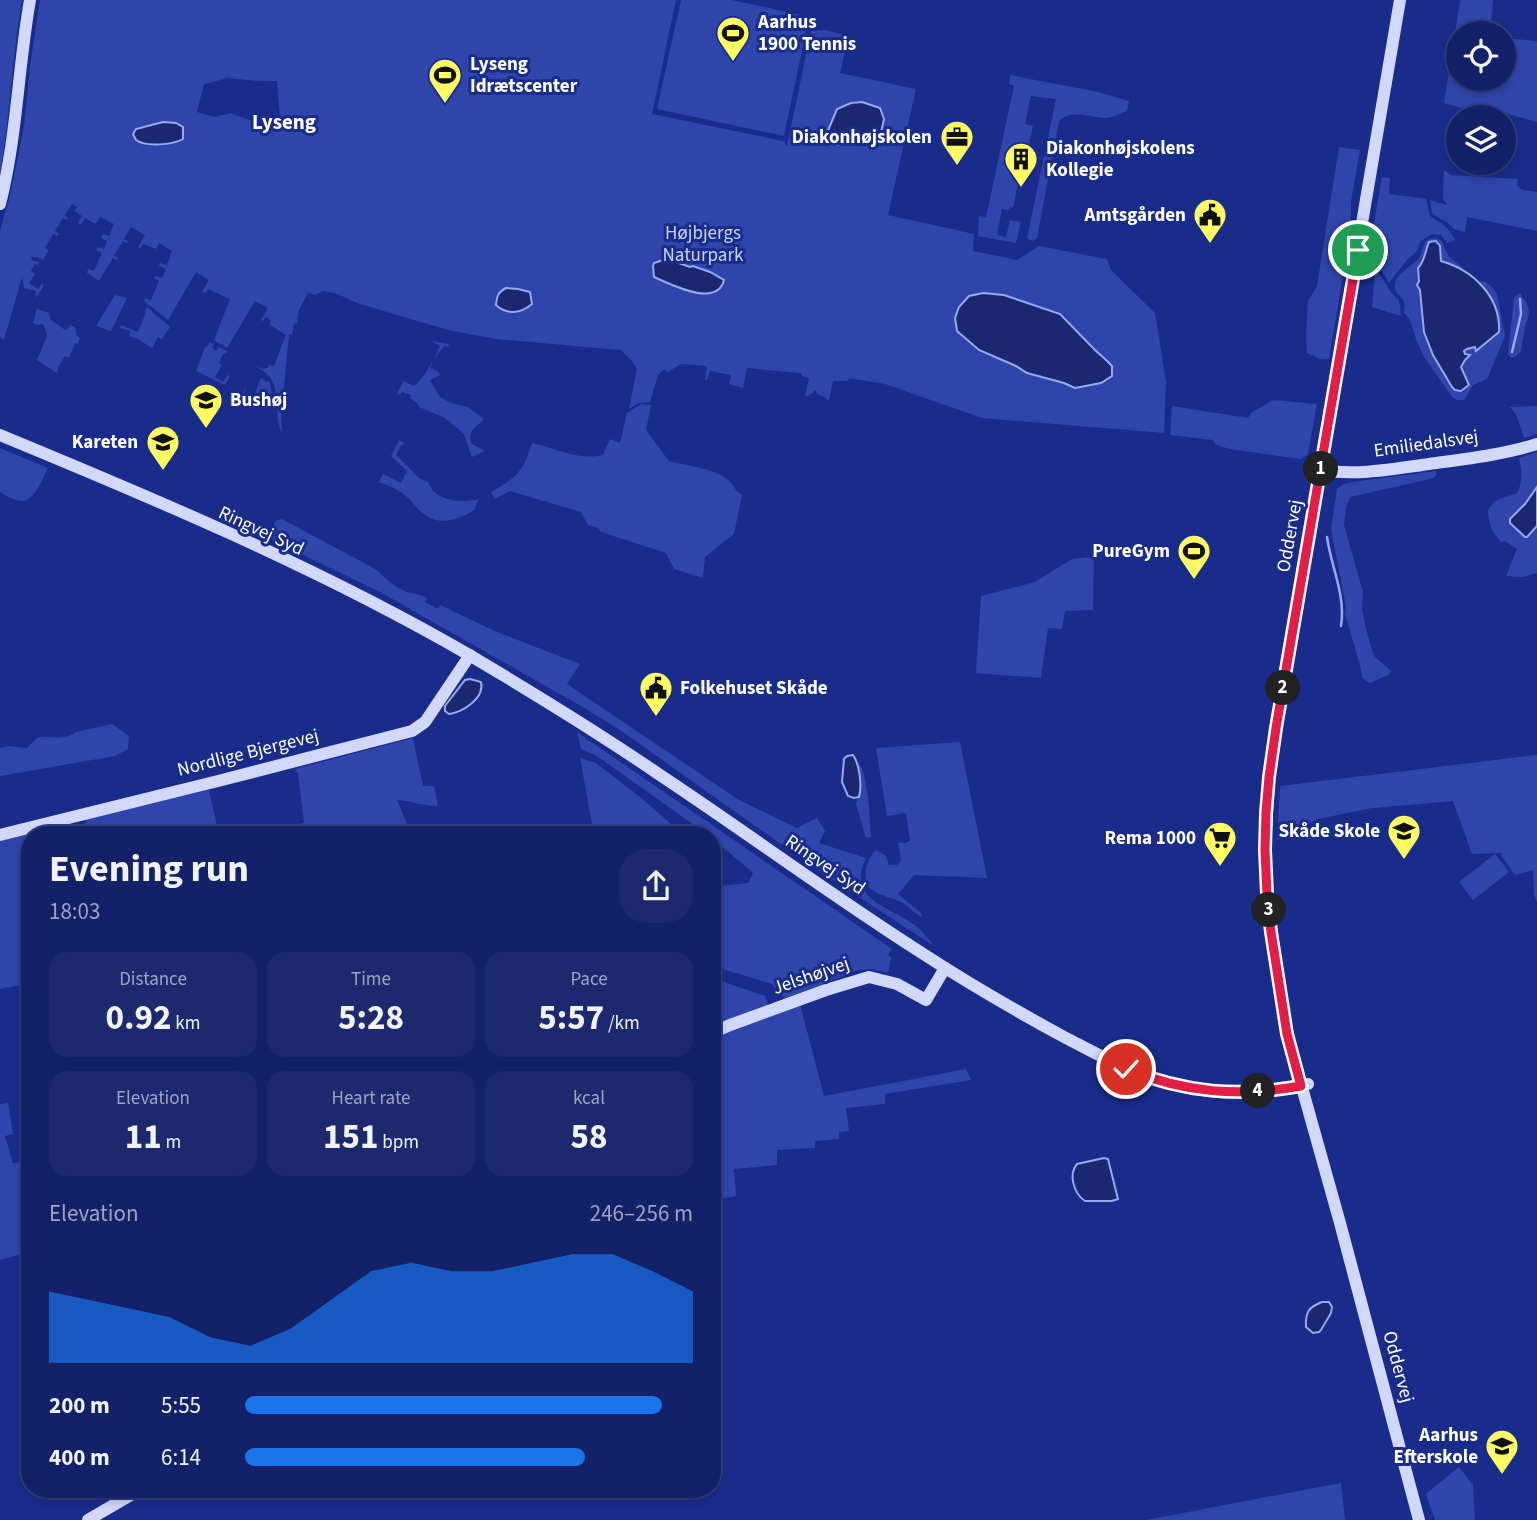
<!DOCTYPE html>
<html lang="en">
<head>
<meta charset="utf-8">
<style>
	:root { --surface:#132169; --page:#1c296f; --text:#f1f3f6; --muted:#9da3c0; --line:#323e7d; --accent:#1a73e8 }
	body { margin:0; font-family:"Source Sans 3",sans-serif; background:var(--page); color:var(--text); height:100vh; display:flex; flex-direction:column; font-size:26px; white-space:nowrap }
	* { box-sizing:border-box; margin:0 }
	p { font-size:23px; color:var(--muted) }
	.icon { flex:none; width:38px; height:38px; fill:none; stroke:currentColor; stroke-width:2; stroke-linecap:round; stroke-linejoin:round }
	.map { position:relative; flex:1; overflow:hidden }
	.sheet { position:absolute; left:21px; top:826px; width:700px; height:672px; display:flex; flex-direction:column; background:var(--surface); border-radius:28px; box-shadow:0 4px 10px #0003,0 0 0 2px var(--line) }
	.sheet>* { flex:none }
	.controls { position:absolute; left:1446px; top:21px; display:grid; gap:14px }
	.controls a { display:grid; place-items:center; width:70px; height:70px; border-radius:50%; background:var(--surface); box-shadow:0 4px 10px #0003,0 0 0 2px var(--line); font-size:35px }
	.pin { position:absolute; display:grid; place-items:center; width:60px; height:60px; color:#fff; margin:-30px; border:4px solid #fff; border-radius:50%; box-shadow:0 2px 7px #0007 }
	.km { position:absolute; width:35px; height:35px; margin:-18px; border-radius:50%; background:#222; color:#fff; font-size:19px; line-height:35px; text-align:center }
	.round { display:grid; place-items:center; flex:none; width:74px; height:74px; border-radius:28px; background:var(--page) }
	.headline { display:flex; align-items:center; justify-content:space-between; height:119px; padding:0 28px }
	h1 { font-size:38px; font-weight:700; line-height:52px }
	.metrics { display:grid; grid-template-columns:repeat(3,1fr); gap:10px; height:119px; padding:7px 28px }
	.metrics div { display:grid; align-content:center; border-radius:18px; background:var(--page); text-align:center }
	.metrics b { font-size:35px; font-weight:700 }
	.metrics small { font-size:19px; font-weight:400 }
	.metrics p { font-size:19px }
	.chart { height:196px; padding:14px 28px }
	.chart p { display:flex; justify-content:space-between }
	.chart svg { width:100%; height:126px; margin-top:7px; fill:var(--accent); opacity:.7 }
	ul { padding:0 28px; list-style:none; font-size:23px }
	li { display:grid; grid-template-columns:112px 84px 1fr; align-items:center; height:52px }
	li i { height:18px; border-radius:9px; background:var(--accent) }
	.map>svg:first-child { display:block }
</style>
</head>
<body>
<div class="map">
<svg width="1537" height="1520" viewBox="0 0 1537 1520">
	<rect width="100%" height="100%" fill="#192c8c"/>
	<g fill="#2f45ac" fill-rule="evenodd">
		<path d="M 0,0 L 22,0 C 12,58 10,116 0,174 Z"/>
		<path d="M 40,0 L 676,0 L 652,114 L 783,141 L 787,146 L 811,31 L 825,30 L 849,36 L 840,73 L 916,89 L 888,215 L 974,234 L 973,251 L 1017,260 L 1039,246 L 1107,259 L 1111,270 L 1155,313 L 1166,382 L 1164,433 L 982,418 L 885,384 L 849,378 L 848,381 L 833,381 L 829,401 L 824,397 L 817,394 L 816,391 L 814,390 L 813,393 L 805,397 L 809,378 L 802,376 L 801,373 L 747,368 L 743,388 L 729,384 L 731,375 L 710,371 L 707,380 L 705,380 L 707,366 L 681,364 L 668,372 L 664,369 L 658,375 L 650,402 L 639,403 L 629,409 L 637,369 L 631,360 L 621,350 L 496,339 L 448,330 L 357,303 L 335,293 L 323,291 L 315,295 L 308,293 L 299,310 L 297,323 L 294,324 L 292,334 L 289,335 L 281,419 L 282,434 C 271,409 287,381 255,366 L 264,369 L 265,368 L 268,368 L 269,365 L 274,366 L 286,335 L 270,325 L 271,320 L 266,317 L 263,321 L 261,320 L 268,308 L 255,301 L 227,348 L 214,340 L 230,299 L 208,289 L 205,293 L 202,292 L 209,280 L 196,272 L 168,320 L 144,301 L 145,298 L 151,300 L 159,281 L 154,278 L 155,276 L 162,278 L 166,269 L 159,266 L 160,263 L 167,265 L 172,251 L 159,243 L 156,249 L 143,244 L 140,249 L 138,247 L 145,235 L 131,227 L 124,239 L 128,241 L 127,243 L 123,241 L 114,255 L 118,258 L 117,260 L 113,258 L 99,281 L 87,273 L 88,269 L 94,271 L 102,253 L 96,250 L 98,247 L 104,249 L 107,241 L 101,238 L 103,234 L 109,236 L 114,224 L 100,217 L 95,224 L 85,218 L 81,225 L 78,223 L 82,216 L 74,211 L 77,207 L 72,204 L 65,215 L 68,218 L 67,220 L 63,218 L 55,231 L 59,234 L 57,236 L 53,234 L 45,248 L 49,250 L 43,260 L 37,257 L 31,257 L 32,260 L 39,262 L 37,265 L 35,264 L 31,271 L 35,274 L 29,283 L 38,289 L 42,284 L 44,285 L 37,297 L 35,296 L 36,291 L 24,288 L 22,277 L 4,340 L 0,337 L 0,231 L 10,196 L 24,126 L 30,66 ZM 228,78 L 259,81 L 277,81 L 281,129 L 243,118 L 231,113 L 214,117 L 197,112 L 204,84 Z"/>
		<polygon points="681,0 732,0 809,17 784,136 657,109"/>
		<polygon points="1462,0 1493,0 1490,33 1458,33 1458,79 1503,79 1503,38 1537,41 1537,122 1489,109 1487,115 1444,103 1460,1"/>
		<path d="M 1010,75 L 1098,92 L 1129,101 L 1127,111 C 1121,113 1112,118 1105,118 C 1089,118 1073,108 1059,121 L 1037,238 L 1032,241 L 1027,238 L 1056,99 L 1031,96 L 1025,124 L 1033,126 L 1024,169 L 1021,169 L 1013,208 L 1010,207 L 1009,210 L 1002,209 L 997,235 L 1006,237 L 1010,220 L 1021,222 L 1016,243 L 978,236 L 979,216 L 986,217 L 1014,86 L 1009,84 Z"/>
		<polygon points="1339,147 1360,150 1351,202 1351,228 1329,359 1320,359 1307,353 1306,336 1308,301 1317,286"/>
		<polygon points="1444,170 1451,175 1518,179 1517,185 1522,190 1537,192 1537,231 1467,217 1465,232 1454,229 1447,222 1437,217 1432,213 1430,200 1447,205 1443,199"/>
		<path d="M 1382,177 L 1390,178 L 1389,194 L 1426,199 L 1430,216 C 1441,223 1449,227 1455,240 L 1447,243 L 1441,235 L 1432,234 L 1421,241 L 1416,252 L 1407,260 L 1389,283 L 1377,262 L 1379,254 L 1371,240 Z"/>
		<path d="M 1435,238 L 1441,240 L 1449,257 L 1462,267 L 1463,271 L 1452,264 L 1441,261 L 1438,242 L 1433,241 L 1426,250 L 1424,259 L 1419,271 L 1424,332 L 1433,355 L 1452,387 L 1468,381 L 1465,378 L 1461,367 L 1469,355 L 1465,354 L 1465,351 L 1473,346 L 1475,347 L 1476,350 L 1489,342 L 1499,332 C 1500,313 1493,295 1478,283 L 1484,281 L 1493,288 L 1497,294 L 1505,336 L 1487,379 L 1473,385 L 1464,400 L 1458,400 L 1453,398 L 1424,357 L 1416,339 L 1410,320 L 1404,312 C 1407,294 1397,299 1395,288 C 1393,275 1412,266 1419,258 C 1422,253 1422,247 1425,242 C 1429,238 1430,239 1435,238 Z"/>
		<polygon points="1375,268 1393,295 1399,300 1401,316 1372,307"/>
		<polygon points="1520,293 1528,306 1529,314 1525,327 1521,351 1515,357 1511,358 1508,354 1514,297"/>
		<polygon points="115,295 127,298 111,331 96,326"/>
		<polygon points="147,307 170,327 162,339 158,337 152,348 138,339 129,336 130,331 120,328 121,325 138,332 146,312 145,311"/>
		<polygon points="37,309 49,313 50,319 65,330 68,329 70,324 76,329 76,335 80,338 78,344 75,343 69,358 65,356 59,365 57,373 37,360 47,336 44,325 42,324 37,325 33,323"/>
		<path d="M 432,341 L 448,344 L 450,347 L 444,346 L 434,359 L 430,368 L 439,372 L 440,375 L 430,380 L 440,397 L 451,403 L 468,407 L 484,419 C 475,428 467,431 472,444 L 485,451 L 472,457 L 464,434 L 445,418 L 419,407 L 417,403 L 410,398 L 411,395 L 402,392 L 400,395 L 397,393 L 404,381 L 414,386 C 422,381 437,355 440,346 Z"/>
		<polygon points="210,342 214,344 212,348 217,351 219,347 228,352 223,354 219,363 222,365 215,377 223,382 228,375 230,376 225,385 196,371 205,347 207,347"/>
		<polygon points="261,378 267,382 268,380 270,383 275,414 274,414 274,410 258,402 255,407 242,397 246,386 244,395 253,398"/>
		<polygon points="1273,400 1317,404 1308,454 1301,459 1230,449 1216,445 1213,440 1170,435 1172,406 1248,418 1251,413"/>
		<path d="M 641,404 L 651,405 L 646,430 L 669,461 C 685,465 715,469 727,479 C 734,484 734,491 742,495 L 734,534 L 705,557 L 703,578 L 674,569 L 666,553 L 601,532 L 598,528 L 588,525 L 581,512 L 510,491 L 495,499 L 491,492 C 517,477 523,472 532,443 C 555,448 578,461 603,455 L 610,439 L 620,443 L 627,413 Z"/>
		<polygon points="1537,406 1537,434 1524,438 1517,416 1510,407"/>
		<path d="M 399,440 L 404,443 L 403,445 L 401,445 L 396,455 L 419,478 L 428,482 C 434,501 463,504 479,499 L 475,508 L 475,510 C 459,519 441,527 424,514 C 417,510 414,503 408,498 C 400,490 390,486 379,482 L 383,474 L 401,483 L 407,471 L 391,456 Z"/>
		<path d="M 0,448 L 48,468 C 41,480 34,506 17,500 C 11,499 5,495 0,492 Z"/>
		<path d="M 1537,452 L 1537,573 L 1523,577 L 1506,576 L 1517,549 L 1505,541 L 1501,542 C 1491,530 1489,526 1488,510 C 1497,496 1503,499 1517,493 C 1523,481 1522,471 1519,458 Z"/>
		<polygon points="1436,471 1436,475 1434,478 1350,497 1346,507 1344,525 1363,592 1362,610 1367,633 1374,656 1391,671 1388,675 1370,683 1362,678 1360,665 1345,614 1346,607 1331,529 1337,489 1344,484 1352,482"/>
		<path d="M 282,519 L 377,570 C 386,580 397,589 410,593 C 416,594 421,595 427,598 L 425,602 L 438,609 L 440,605 L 497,632 L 580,664 L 567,684 L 739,800 L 797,828 L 817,818 L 825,831 L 819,843 L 866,858 C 847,898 885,905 910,922 C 920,928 927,937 934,946 L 813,867 L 620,730 L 581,706 L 380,592 L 270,539 L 275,521 Z"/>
		<polygon points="1094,557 1093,610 1065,611 1062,629 1048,628 1041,678 976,673 981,596 1035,582 1072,559"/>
		<path d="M 112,724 L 129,736 L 128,749 L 115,756 L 0,776 L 0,748 L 8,746 L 27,748 L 38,737 C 51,737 65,740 76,732 Z"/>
		<polygon points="577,732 892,949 888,955 891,958 888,973 871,969 858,970 785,999 772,984 712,966 712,887 748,883 753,873 712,838 712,835 708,835 597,756 581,749"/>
		<path d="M 413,738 L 423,786 L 434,786 L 438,806 C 424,806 411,801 397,800 L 411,834 L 244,835 L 304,823 L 298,774 L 295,769 Z"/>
		<path d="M 960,742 L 987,878 L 914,875 L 898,894 L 921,913 L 922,917 L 921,917 C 915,913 909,907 903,903 C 888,894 861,896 866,870 C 867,863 870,855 876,850 L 886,856 L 889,865 L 897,865 L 901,861 L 898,842 L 905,843 L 910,841 L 906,813 L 887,816 L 876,748 Z"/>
		<polygon points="1537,755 1537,902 1534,895 1533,870 1515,875 1501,855 1502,853 1472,854 1453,801 1372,808 1318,819 1277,840 1280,786"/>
		<polygon points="580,758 596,763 640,797 679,831 678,835 594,835"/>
		<path d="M 857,760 C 868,773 870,818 871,837 L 866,838 L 856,804 L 860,791 Z"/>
		<polygon points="209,790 219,835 79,835 87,819"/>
		<polygon points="67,825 69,830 68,835 30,835 30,983 0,989 0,841"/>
		<polygon points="1495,854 1509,872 1473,900 1459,882"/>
		<polygon points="712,978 765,996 768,1005 712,1027"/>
		<polygon points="800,1004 824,1096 966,1069 971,1080 885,1094 885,1104 846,1108 849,1131 839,1132 839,1139 815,1141 815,1148 777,1150 777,1165 734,1169 736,1196 712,1200 712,1041 726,1031"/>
		<polygon points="8,1103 13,1134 5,1136 13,1163 30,1162 30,1252 0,1260 0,1104"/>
		<polygon points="1459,1467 1473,1485 1475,1520 1435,1520 1426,1494"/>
		<polygon points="1341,1483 1345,1520 1146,1520"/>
	</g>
	<g fill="#1b2871" stroke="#97a8f0" stroke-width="2">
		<path d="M 862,102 L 880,108 L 884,119 L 880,137 C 872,141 836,146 827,144 L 827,133 L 837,109 L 851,103 Z"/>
		<path d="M 163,122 L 176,123 L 183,127 L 183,139 C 173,145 145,147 136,140 L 133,134 L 136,129 Z"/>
		<path d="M 1436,241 L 1440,246 L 1441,261 C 1473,270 1501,297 1499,332 L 1476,351 L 1475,347 L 1467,349 L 1464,351 L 1465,354 L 1470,355 L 1465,360 L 1461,367 L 1469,385 L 1461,391 L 1455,390 L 1452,387 L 1433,355 L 1424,332 L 1420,290 L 1417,285 L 1419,281 L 1418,268 C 1425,261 1425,251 1429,242 Z"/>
		<path d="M 663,260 L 673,261 L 690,267 L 693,266 L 710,272 L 724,280 C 717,308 672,285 654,277 L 653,266 L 654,263 Z"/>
		<path d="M 506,288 L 518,289 L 530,292 L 532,304 C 520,314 507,315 496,305 C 497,296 498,292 506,288 Z"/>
		<polygon points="983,293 1004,295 1060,314 1095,350 1106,360 1112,366 1112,376 1101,383 1075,388 1064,383 1027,373 1016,366 979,350 957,331 955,318 959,307 969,296"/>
		<polygon points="1537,487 1537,526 1527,537 1525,537 1510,523 1510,519 1525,504"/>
		<path d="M 470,679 L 481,682 C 485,698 463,712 449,714 L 445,711 L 445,706 L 465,680 Z"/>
		<path d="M 853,755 C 860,765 862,786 859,797 L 854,798 L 848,796 L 842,782 L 844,759 L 847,756 Z"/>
		<path d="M 1104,1158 L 1108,1159 L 1118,1199 L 1112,1201 L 1085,1201 C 1074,1194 1068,1174 1077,1164 Z"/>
		<path d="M 1322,1302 L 1329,1302 L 1332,1307 L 1331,1313 L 1321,1330 L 1319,1332 L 1313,1333 L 1306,1327 C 1305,1312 1309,1307 1322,1302 Z"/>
	</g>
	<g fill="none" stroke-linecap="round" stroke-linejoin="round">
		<g stroke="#97a8f0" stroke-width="2.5">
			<polyline points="1512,352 1521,314 1520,299"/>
			<path d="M 1327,537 C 1331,567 1346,595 1341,626"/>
		</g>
		<g stroke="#d1d8fa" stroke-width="12">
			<polyline points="1400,0 1276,728 1269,777 1265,850 1267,894 1271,932 1287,1034 1340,1223 1419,1520"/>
			<path d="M 0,204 C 17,137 18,68 30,0"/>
			<path d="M 0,435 C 160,501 321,569 471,656 C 535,694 599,733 660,775 C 749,834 835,898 925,955 C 971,985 1018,1012 1066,1038 C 1097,1054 1127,1071 1161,1081 C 1206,1095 1262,1097 1308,1084"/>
			<path d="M 1320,470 C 1357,476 1393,469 1429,464 C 1465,459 1502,455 1537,444"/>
			<polyline points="0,835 218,781 412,731 425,722 470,655"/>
			<polyline points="712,1033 730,1025 826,990 869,977 897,984 926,1000 945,968"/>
			<polyline points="88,1520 141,1489"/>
		</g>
	</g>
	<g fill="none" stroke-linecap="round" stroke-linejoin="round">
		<defs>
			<path id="route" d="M 1126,1069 C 1186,1093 1237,1097 1301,1086 L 1287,1034 L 1271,932 L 1267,894 L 1265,850 L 1266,813 L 1269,777 L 1276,728 L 1358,250"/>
		</defs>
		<use href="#route" stroke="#fff" stroke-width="14"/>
		<use href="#route" stroke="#e11d48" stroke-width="9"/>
	</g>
	<defs>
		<symbol id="stadium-pin" viewBox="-11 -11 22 30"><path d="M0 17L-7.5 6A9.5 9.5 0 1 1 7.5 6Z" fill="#fffc61" stroke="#192c8c"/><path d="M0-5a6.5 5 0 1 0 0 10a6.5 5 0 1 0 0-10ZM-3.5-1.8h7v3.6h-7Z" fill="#111"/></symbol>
		<symbol id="office-pin" viewBox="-11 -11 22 30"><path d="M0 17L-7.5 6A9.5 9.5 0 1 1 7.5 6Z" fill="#fffc61" stroke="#192c8c"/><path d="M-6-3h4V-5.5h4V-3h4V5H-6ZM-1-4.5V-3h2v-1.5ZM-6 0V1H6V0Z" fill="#111"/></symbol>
		<symbol id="building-pin" viewBox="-11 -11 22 30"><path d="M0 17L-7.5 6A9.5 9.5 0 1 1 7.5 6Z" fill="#fffc61" stroke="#192c8c"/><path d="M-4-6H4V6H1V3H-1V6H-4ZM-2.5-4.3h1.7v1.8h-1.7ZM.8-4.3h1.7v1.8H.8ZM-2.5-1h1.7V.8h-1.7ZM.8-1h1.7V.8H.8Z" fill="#111"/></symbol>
		<symbol id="civic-pin" viewBox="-11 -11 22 30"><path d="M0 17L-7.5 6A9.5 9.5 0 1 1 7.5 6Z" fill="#fffc61" stroke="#192c8c"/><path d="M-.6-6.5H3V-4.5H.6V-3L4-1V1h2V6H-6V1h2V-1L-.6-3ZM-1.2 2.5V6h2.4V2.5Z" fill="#111"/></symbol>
		<symbol id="school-pin" viewBox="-11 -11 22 30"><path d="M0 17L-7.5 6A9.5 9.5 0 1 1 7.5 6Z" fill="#fffc61" stroke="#192c8c"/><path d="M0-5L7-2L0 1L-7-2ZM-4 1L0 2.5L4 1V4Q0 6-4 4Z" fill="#111"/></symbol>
		<symbol id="supermarket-pin" viewBox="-11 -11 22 30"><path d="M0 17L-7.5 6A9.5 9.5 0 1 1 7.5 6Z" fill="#fffc61" stroke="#192c8c"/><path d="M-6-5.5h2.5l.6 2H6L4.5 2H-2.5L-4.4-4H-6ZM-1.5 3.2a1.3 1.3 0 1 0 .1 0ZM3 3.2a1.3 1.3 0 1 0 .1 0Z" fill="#111"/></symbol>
	</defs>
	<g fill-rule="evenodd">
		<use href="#stadium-pin" x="714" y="14" width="38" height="52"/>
		<use href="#stadium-pin" x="426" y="56" width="38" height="52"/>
		<use href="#office-pin" x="938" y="118" width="38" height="52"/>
		<use href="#building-pin" x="1002" y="140" width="38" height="52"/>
		<use href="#civic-pin" x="1191" y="196" width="38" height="52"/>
		<use href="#school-pin" x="187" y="381" width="38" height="52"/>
		<use href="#school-pin" x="144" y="423" width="38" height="52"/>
		<use href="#stadium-pin" x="1175" y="532" width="38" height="52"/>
		<use href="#civic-pin" x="637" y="669" width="38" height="52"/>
		<use href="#school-pin" x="1385" y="812" width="38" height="52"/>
		<use href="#supermarket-pin" x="1201" y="819" width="38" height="52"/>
		<use href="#school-pin" x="1483" y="1427" width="38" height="52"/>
	</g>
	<g text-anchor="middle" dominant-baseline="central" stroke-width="6" stroke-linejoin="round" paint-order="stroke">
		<g font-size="19" font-weight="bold" fill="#fff" stroke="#192c8c" text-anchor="end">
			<text x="758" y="22" text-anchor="start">Aarhus<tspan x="758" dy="22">1900 Tennis</tspan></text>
			<text x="470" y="64" text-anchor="start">Lyseng<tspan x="470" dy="22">Idrætscenter</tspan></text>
			<text x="932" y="137">Diakonhøjskolen</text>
			<text x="1046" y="148" text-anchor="start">Diakonhøjskolens<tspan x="1046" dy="22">Kollegie</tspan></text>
			<text x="1186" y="215">Amtsgården</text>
			<text x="230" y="400" text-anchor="start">Bushøj</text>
			<text x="138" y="442">Kareten</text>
			<text x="1170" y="551">PureGym</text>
			<text x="680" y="688" text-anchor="start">Folkehuset Skåde</text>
			<text x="1380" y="831">Skåde Skole</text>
			<text x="1196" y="838">Rema 1000</text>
			<text x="1478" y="1435">Aarhus<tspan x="1478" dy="22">Efterskole</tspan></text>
		</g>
		<g font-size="19" fill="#cad3fa" stroke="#192c8c">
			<text x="703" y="233">Højbjergs<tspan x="703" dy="22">Naturpark</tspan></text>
		</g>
		<g font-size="19" fill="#fff" stroke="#192c8c">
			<text transform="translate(1426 444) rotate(-8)">Emiliedalsvej</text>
			<text transform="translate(261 531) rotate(25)">Ringvej Syd</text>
			<text transform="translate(1290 536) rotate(-80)">Oddervej</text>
			<text transform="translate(248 753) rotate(-14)">Nordlige Bjergevej</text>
			<text transform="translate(825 865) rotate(34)">Ringvej Syd</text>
			<text transform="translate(811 976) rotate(-19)">Jelshøjvej</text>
			<text transform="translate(1398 1367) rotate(75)">Oddervej</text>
		</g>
		<g font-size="21" font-weight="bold" fill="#fff" stroke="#192c8c">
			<text x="284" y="122">Lyseng</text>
		</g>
	</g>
</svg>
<div class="controls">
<a><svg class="icon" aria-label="locate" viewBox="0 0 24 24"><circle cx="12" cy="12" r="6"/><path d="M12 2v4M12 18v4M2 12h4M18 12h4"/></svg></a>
<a><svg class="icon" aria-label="layers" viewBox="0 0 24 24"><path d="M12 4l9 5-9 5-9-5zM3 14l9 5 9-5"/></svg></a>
</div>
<div class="pin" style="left:1358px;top:250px;background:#1e9e55"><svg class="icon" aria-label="arrive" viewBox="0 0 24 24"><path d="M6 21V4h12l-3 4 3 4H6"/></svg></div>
<div class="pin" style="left:1126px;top:1069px;background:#d93025"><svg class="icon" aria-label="check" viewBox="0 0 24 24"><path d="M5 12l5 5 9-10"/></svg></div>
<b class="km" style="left:1321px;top:469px">1</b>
<b class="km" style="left:1283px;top:688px">2</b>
<b class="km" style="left:1269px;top:910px">3</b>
<b class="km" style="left:1258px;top:1091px">4</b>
<section class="sheet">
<div class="headline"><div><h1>Evening run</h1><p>18:03</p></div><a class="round"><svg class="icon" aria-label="share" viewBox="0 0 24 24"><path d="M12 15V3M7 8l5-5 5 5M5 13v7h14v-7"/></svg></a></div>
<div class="metrics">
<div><p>Distance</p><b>0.92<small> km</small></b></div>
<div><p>Time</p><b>5:28</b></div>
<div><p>Pace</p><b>5:57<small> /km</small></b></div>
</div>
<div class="metrics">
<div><p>Elevation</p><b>11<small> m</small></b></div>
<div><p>Heart rate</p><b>151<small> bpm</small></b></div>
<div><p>kcal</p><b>58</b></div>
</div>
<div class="chart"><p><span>Elevation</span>246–256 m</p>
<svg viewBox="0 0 160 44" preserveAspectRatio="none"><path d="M0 44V19L10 22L20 25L30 28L40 35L50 38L60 32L70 22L80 12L90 9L100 12L110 12L120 9L130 6L140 6L150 12L160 19V44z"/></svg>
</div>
<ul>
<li><b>200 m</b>5:55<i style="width:93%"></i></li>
<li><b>400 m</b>6:14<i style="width:76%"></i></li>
</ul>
</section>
</div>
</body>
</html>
